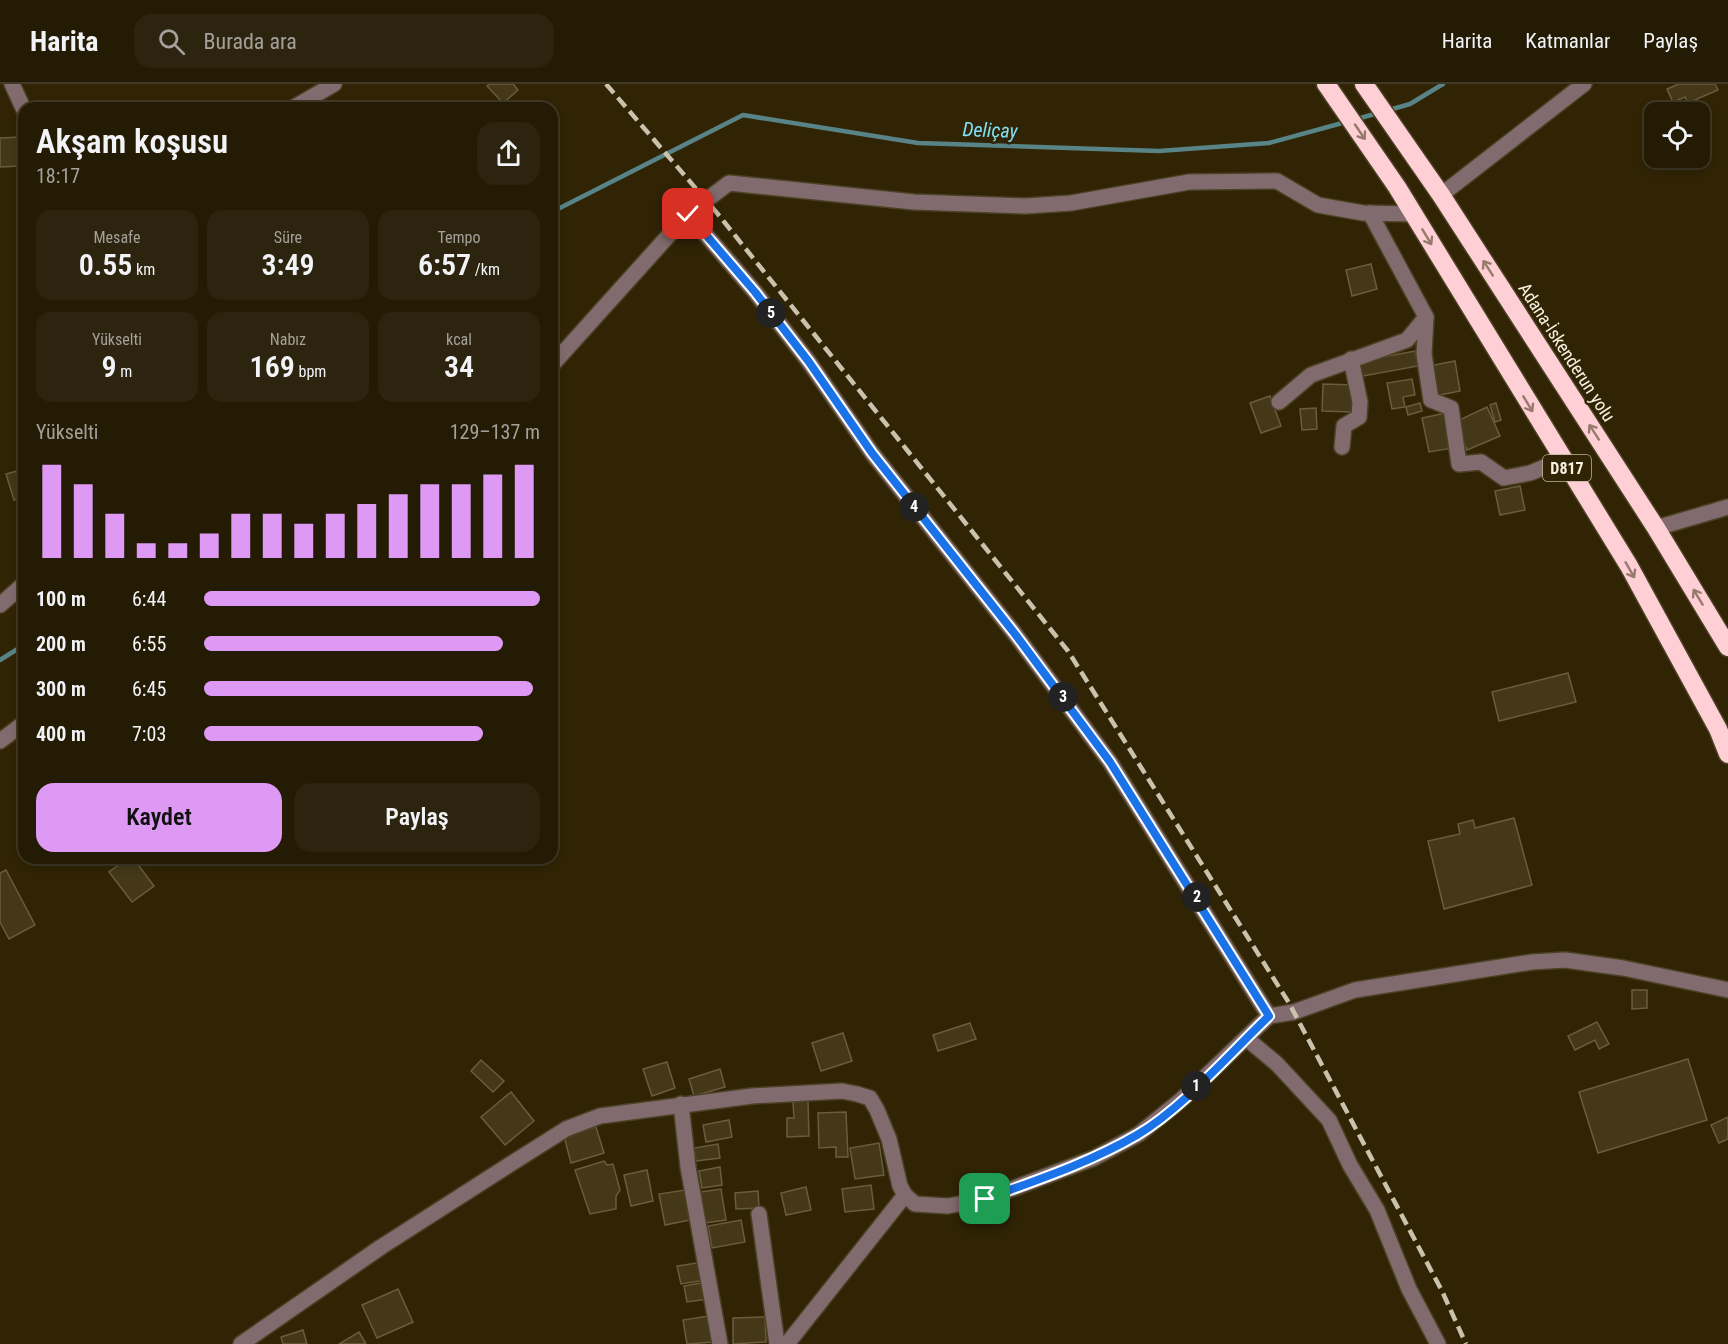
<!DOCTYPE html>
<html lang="tr">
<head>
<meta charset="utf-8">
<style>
	:root { --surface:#241b04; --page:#2c240e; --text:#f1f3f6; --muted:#a3a19a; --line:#413926; --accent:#dd99f3 }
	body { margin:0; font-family:"Roboto Condensed",sans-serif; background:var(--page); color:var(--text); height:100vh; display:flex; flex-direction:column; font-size:22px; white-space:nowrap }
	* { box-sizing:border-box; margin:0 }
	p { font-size:20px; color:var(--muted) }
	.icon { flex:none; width:33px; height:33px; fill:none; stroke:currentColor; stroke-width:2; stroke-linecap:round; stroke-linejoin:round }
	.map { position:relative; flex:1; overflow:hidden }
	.panel { position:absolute; left:18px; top:18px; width:540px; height:762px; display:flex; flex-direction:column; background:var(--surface); border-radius:18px; box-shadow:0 3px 9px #0003,0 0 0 2px var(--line) }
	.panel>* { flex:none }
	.controls { position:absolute; left:1644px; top:18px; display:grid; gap:12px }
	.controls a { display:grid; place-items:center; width:66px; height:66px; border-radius:12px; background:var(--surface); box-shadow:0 3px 9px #0003,0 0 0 2px var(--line); font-size:30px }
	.pin { position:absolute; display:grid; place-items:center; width:51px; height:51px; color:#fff; margin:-26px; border-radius:12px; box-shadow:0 3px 9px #0006 }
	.km { position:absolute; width:30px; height:30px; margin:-15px; border-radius:50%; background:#222; color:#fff; font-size:16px; line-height:30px; text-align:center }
	.round { display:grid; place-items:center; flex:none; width:63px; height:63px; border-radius:18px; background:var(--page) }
	.summary { display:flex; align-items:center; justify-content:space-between; height:102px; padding:0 18px }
	h1 { font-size:33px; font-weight:600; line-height:45px }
	.figures { display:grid; grid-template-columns:repeat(3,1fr); gap:9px; height:102px; padding:6px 18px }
	.figures div { display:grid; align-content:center; border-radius:15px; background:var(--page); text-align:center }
	.figures b { font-size:30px; font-weight:600 }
	.figures small { font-size:16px; font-weight:400 }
	.figures p { font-size:16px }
	.chart { height:168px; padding:12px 18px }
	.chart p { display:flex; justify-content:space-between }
	.chart svg { width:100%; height:108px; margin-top:6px; stroke:var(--accent); stroke-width:6 }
	.primary-button { display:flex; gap:12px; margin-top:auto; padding:12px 18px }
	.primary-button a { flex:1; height:69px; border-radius:18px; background:var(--accent); color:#111; font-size:24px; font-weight:600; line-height:69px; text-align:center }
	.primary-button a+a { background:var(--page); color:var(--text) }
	ul { padding:0 18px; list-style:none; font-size:20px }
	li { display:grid; grid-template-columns:96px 72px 1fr; align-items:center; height:45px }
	li i { height:15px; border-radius:8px; background:var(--accent) }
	header { display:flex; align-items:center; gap:36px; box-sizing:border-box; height:84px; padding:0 30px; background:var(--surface); border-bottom:2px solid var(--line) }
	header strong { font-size:28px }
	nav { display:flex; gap:33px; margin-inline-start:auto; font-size:21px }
	.search { width:420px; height:54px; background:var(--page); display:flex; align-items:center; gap:15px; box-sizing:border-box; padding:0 21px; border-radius:18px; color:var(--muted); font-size:22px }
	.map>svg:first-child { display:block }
</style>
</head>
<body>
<header>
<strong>Harita</strong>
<div class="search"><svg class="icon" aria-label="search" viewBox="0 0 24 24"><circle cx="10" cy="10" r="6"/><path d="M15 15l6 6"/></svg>Burada ara</div>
<nav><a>Harita</a><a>Katmanlar</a><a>Paylaş</a></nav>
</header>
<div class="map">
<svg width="1728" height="1260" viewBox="0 0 1728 1260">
	<rect width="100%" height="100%" fill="#302405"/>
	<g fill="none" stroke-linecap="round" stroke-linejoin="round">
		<g stroke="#588488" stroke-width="4.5">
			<polyline points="1389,26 1410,20 1443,0"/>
			<polyline points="1357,35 1378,29"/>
			<polyline points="552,128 743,31 918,59 1159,67 1269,59 1346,38"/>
			<polyline points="0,576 24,561"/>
		</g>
	</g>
	<g fill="#443819" stroke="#6a5d3e" stroke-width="1.5">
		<polygon points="490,0 513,0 518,6 503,19 487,2"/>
		<polygon points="1679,0 1715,0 1718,6 1688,19 1685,13 1673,18 1667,5"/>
		<polygon points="20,53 21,82 0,83 0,54"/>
		<polygon points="1371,180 1377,205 1352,212 1346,186"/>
		<polygon points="1415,267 1418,282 1358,293 1355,278"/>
		<polygon points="1455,277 1460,307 1435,312 1429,282"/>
		<polygon points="1412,295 1415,311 1403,313 1405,323 1392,325 1387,299"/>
		<polygon points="1323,300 1354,301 1353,328 1322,327"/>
		<polygon points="1270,312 1281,342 1261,349 1250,319"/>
		<polygon points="1420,319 1422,327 1408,331 1406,323"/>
		<polygon points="1496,319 1501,336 1495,338 1490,321"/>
		<polygon points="1487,323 1500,352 1467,366 1455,338"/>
		<polygon points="1316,324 1317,345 1302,346 1300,325"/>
		<polygon points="1446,329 1453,364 1429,368 1422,334"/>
		<polygon points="24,385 24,414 14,416 6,390"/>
		<polygon points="1520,402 1525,426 1500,431 1495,407"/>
		<polygon points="1568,589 1576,618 1499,637 1492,608"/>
		<polygon points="1514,734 1532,801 1444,825 1428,757 1460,750 1458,740 1473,736 1475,744"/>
		<polygon points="128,774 133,774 154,802 132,818 109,788"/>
		<polygon points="6,786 35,841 9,855 0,838 0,789"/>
		<polygon points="1632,906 1647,906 1647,924 1632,925"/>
		<polygon points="1597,938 1609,960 1599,965 1595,956 1575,966 1568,952"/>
		<polygon points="970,939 976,955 938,967 933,951"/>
		<polygon points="843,949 852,977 821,987 812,959"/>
		<polygon points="1688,975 1707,1036 1598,1069 1579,1008"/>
		<polygon points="481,976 504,997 493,1008 471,987"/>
		<polygon points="667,978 675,1004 652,1012 643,985"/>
		<polygon points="720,985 725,1003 694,1012 689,995"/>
		<polygon points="511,1008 534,1037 505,1061 481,1033"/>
		<polygon points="808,1017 809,1052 787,1053 787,1034 794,1034 793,1018"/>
		<polygon points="846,1028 848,1073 836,1073 836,1063 819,1064 818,1029"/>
		<polygon points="1728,1033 1728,1055 1719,1059 1711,1041"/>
		<polygon points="729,1036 732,1053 706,1058 703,1041"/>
		<polygon points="596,1043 604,1069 571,1079 564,1052"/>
		<polygon points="879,1059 884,1091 855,1095 850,1064"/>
		<polygon points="718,1060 720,1074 696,1077 694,1064"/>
		<polygon points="604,1077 607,1081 613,1080 620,1106 616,1112 616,1125 590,1130 575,1086"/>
		<polygon points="720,1083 722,1101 702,1104 699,1087"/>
		<polygon points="647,1086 653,1117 631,1122 624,1091"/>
		<polygon points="871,1101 874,1125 845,1128 842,1105"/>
		<polygon points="806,1103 811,1126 786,1131 781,1109"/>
		<polygon points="721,1105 726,1136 705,1139 701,1108"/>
		<polygon points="685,1106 690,1136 665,1141 659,1110"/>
		<polygon points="758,1107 759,1124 736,1125 735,1109"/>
		<polygon points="741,1136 745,1158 712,1164 708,1142"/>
		<polygon points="703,1178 706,1196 681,1200 677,1182"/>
		<polygon points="706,1198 708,1215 687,1218 684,1202"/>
		<polygon points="398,1205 413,1238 377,1254 362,1221"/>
		<polygon points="708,1232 713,1258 687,1260 683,1236"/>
		<polygon points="765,1233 766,1258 733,1260 733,1234"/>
		<polygon points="303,1246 307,1260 283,1260 281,1253"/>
		<polygon points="359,1248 366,1260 339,1260"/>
	</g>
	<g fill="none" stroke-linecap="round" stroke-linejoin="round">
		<defs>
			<g id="minor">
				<polyline points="12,0 24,26"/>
				<polyline points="293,24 334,0"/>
				<polyline points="1441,111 1584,0"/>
				<polyline points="688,130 755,208 809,278 872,369 1015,550 1110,678 1269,932"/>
				<polyline points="1426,233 1424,270 1431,316 1451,324 1459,380 1481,378 1504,394 1530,389 1562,376"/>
				<polyline points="552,281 688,130 729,99 914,118 1026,122 1071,119 1189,98 1277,97 1318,121 1363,129 1414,130"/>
				<polyline points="1279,318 1311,291 1407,256 1426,233 1370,129"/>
				<polyline points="1342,363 1344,342 1359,333 1360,318 1351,275"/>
				<polyline points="1656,444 1728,423"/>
				<polyline points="0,521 24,500"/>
				<polyline points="0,657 24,639"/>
				<polyline points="1246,954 1277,980 1329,1036 1350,1081 1377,1126 1409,1205 1438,1260"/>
				<polyline points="681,1020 688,1083 720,1260"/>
				<polyline points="759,1130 777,1260"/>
				<polyline points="241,1260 381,1163 509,1081 566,1045 600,1032 752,1012 842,1007 857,1010 870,1014 877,1026 889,1055 900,1102 905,1111 915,1120 948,1122 985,1115 1094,1074 1139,1050 1181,1016 1269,932 1294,928 1355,906 1532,878 1565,876 1623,884 1728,906"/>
				<polyline points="787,1260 905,1111"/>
			</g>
			<g id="highway">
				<polyline points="1326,0 1397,103 1629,482 1718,645 1728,670"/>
				<polyline points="1364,0 1441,111 1656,444 1728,563"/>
			</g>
		</defs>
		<use href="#minor" stroke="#4c4124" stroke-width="18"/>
		<use href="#highway" stroke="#4c4124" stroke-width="21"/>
		<use href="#minor" stroke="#826b6e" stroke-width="15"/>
		<use href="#highway" stroke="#fecfd5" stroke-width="18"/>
		<polyline stroke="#cbc2ad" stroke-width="4.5" stroke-dasharray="12 6" stroke-linecap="butt" points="606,0 717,129 1068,567 1289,919 1442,1207 1466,1260"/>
	</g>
	<defs><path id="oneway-shaft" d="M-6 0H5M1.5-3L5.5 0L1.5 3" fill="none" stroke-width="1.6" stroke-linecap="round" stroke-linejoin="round" transform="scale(1.5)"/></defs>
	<g stroke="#977a6d">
		<use href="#oneway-shaft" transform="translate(1360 48) rotate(56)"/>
		<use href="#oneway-shaft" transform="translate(1427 153) rotate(59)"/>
		<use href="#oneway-shaft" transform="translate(1488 184) rotate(-123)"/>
		<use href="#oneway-shaft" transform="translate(1528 320) rotate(59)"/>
		<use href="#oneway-shaft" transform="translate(1594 348) rotate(-123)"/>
		<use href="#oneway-shaft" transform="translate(1630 486) rotate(60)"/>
		<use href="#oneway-shaft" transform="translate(1698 513) rotate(-121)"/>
	</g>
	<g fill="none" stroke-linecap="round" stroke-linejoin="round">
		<defs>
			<path id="route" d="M 688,130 L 755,208 L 809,278 L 872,369 L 1015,550 L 1110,678 L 1269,932 C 1230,969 1183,1024 1137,1051 C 1089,1079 1037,1096 985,1115"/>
		</defs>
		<use href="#route" stroke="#fff" stroke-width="12"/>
		<use href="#route" stroke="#1a73e8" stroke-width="8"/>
	</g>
	<g text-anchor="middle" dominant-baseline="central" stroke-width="5" stroke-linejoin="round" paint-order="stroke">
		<rect fill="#302405" stroke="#bcb49e" stroke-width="1.5" x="1543" y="371" width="48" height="26" rx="4.5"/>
		<g font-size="16" font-weight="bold" fill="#f8f1df">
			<text x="1567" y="384">D817</text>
		</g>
		<g font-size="18" fill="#f8f1df" stroke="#302405">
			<text transform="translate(1567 268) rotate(57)">Adana-İskenderun yolu</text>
		</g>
		<g font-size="20" font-style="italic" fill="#7fe0f6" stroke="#302405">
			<text transform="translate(990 46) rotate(2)">Deliçay</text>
		</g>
	</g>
</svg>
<div class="controls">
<a><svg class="icon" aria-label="locate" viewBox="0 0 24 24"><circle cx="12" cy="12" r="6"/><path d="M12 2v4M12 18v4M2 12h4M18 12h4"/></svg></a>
</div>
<div class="pin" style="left:985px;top:1115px;background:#1e9e55"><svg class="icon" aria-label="arrive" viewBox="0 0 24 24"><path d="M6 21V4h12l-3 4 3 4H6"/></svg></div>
<div class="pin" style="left:688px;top:130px;background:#d93025"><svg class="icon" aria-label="check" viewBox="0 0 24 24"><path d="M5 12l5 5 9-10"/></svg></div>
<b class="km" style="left:1196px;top:1002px">1</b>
<b class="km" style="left:1197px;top:813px">2</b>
<b class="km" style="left:1063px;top:613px">3</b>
<b class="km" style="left:914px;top:423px">4</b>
<b class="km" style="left:771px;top:229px">5</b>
<section class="panel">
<div class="summary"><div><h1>Akşam koşusu</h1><p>18:17</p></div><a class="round"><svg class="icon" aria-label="share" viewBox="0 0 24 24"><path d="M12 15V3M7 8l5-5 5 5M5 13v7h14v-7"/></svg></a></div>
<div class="figures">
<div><p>Mesafe</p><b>0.55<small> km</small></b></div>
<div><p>Süre</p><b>3:49</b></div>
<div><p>Tempo</p><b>6:57<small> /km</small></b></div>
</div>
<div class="figures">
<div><p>Yükselti</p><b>9<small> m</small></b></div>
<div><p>Nabız</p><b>169<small> bpm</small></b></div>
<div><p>kcal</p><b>34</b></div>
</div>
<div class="chart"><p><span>Yükselti</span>129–137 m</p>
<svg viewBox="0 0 160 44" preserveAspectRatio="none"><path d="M5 44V6M15 44V14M25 44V26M35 44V38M45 44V38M55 44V34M65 44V26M75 44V26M85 44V30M95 44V26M105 44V22M115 44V18M125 44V14M135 44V14M145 44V10M155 44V6"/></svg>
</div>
<ul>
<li><b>100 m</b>6:44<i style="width:100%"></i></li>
<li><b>200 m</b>6:55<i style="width:89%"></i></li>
<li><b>300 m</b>6:45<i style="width:98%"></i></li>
<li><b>400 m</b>7:03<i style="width:83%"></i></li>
</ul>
<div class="primary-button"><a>Kaydet</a><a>Paylaş</a></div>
</section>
</div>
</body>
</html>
